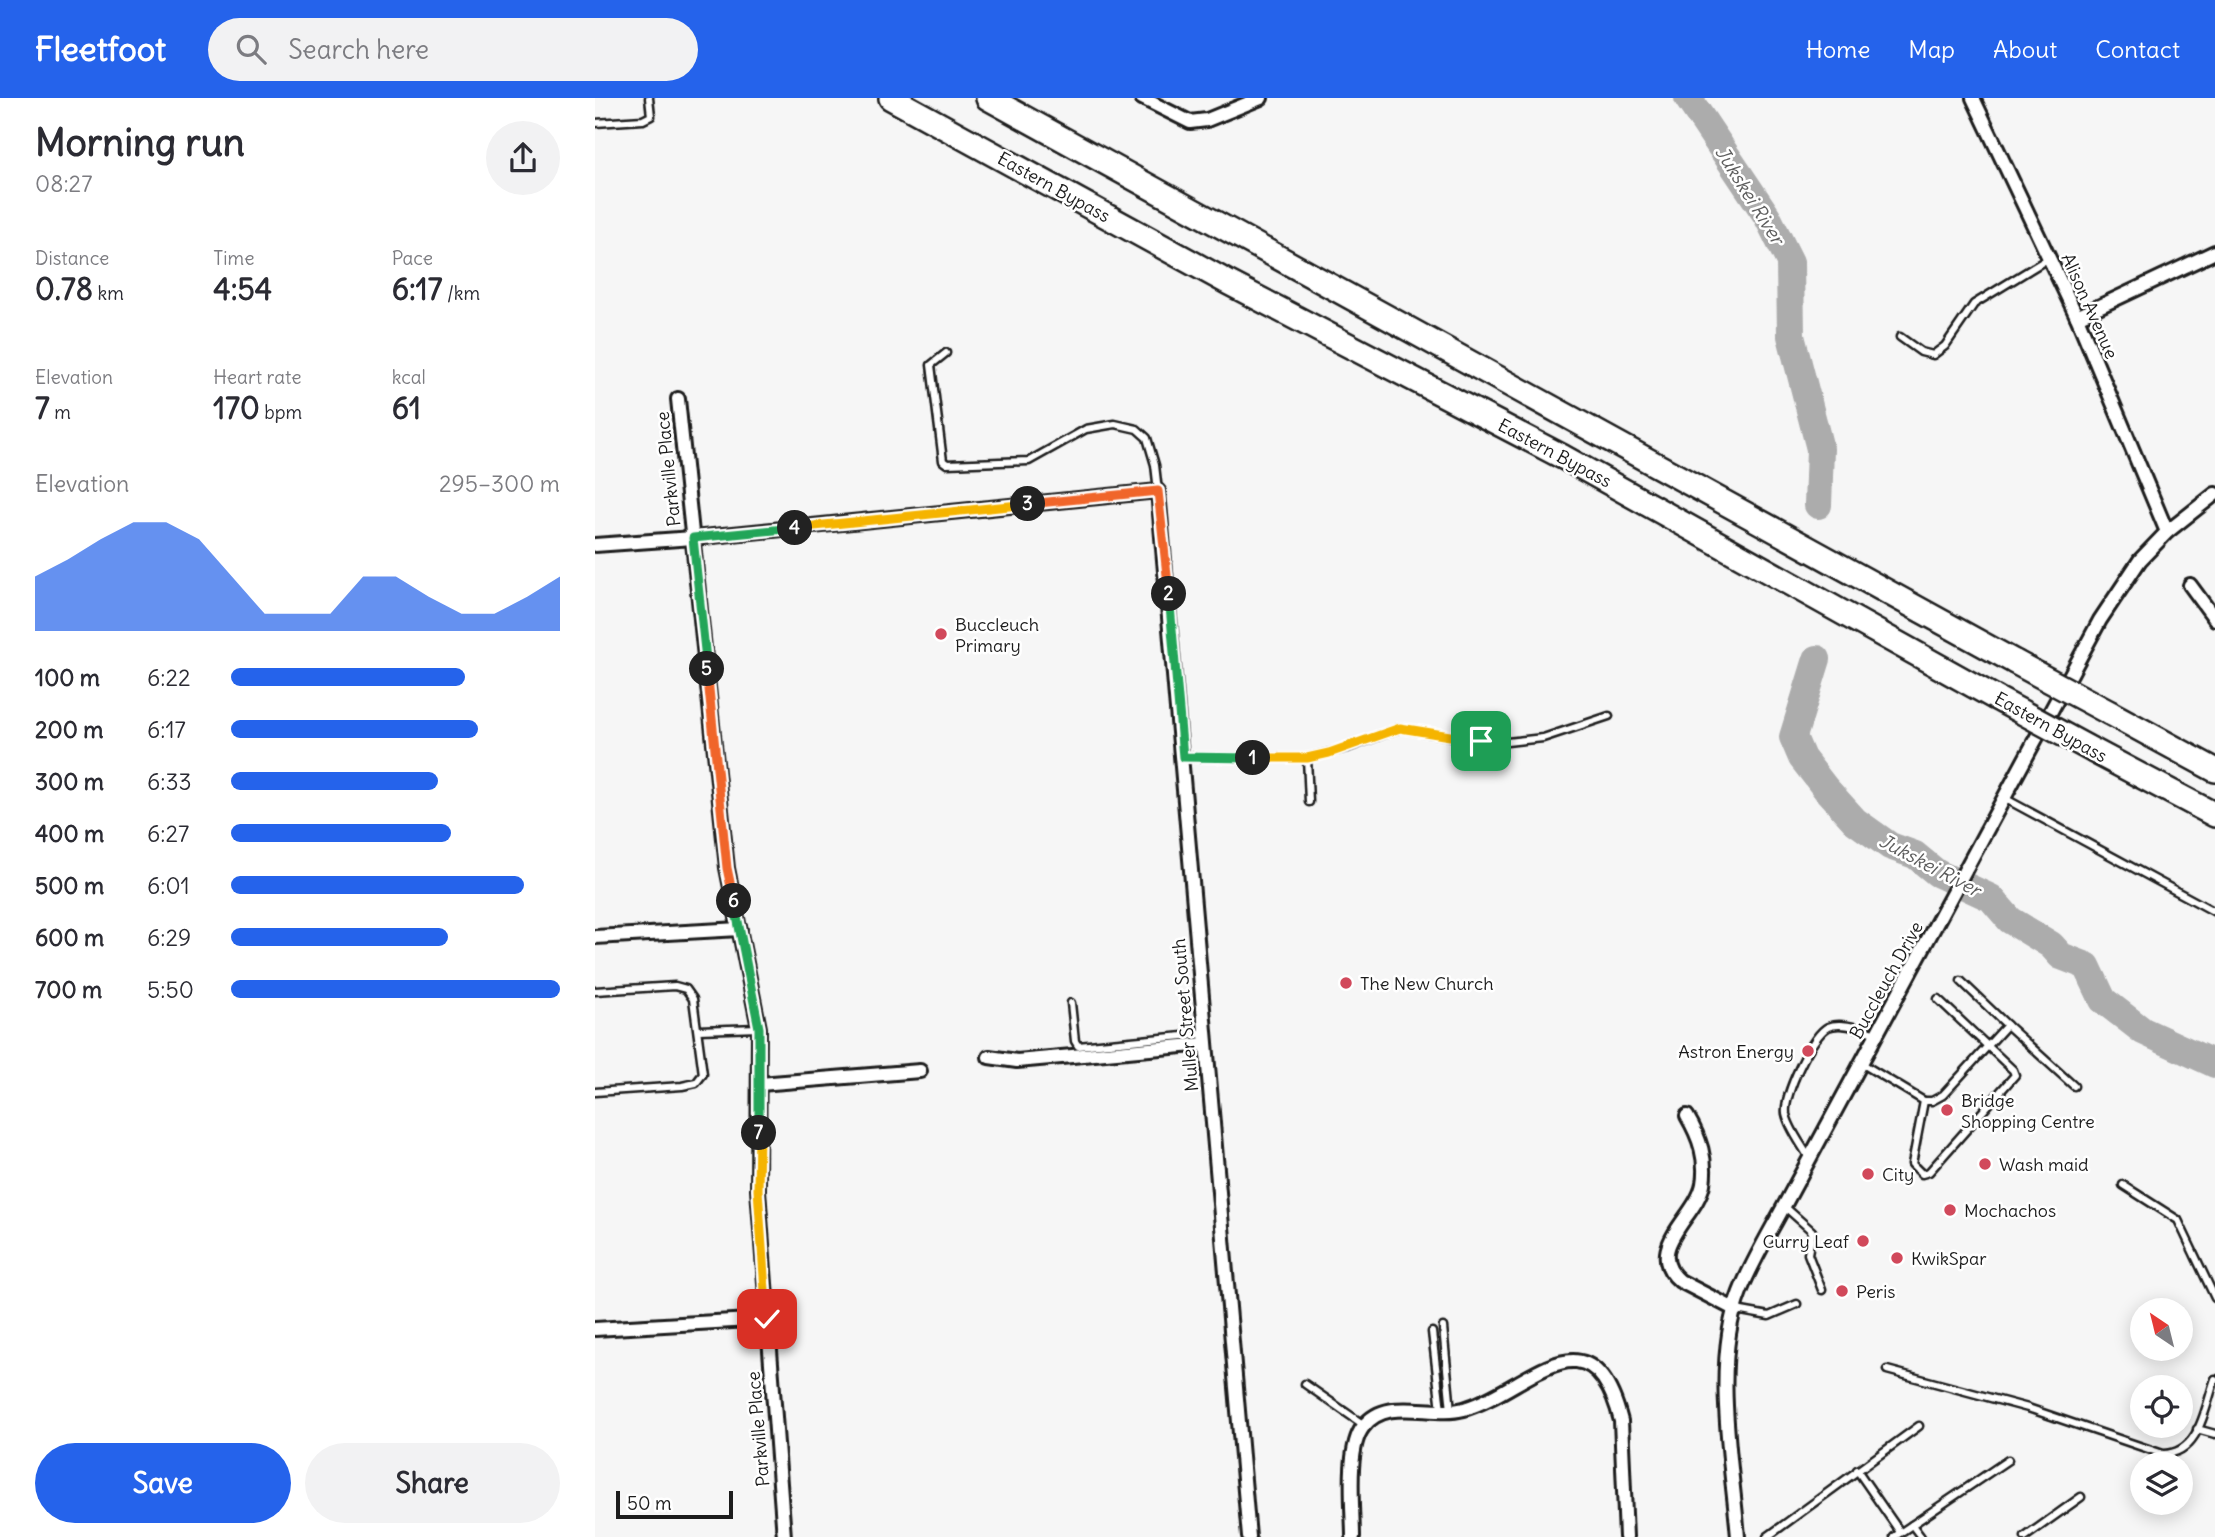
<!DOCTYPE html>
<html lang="en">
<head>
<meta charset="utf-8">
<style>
	:root { --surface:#fff; --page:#f2f2f3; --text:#2b2b33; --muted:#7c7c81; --accent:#2563eb }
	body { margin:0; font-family:Delius,sans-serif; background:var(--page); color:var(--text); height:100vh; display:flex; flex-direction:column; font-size:26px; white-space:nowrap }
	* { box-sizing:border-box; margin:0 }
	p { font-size:23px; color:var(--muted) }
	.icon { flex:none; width:38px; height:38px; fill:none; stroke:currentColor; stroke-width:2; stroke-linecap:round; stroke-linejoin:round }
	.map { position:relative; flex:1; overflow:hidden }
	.side { display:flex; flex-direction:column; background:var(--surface); width:595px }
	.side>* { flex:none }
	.needle { width:46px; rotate:325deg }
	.buttons { position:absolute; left:1535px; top:1200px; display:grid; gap:14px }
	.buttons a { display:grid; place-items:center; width:63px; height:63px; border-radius:50%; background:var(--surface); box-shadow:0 4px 18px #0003; font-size:35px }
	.scale { position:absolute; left:21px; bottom:18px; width:117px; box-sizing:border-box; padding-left:7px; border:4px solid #1c1c1c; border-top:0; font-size:19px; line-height:24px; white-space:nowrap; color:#1c1c1c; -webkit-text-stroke:5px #fff; paint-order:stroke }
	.pin { position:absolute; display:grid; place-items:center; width:60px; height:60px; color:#fff; margin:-30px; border-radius:14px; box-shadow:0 4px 10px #0006 }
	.km { position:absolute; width:35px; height:35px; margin:-18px; border-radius:50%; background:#222; color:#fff; font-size:19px; line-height:35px; text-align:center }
	.round { display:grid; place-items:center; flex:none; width:74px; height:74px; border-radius:37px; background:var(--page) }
	.summary { display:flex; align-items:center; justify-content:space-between; height:119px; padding:0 35px }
	h1 { font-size:38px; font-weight:700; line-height:52px }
	.figures { display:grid; grid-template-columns:repeat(3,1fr); gap:10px; height:119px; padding:7px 35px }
	.figures div { display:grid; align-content:center }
	.figures b { font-size:30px; font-weight:700 }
	.figures small { font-size:19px; font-weight:400 }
	.figures p { font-size:19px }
	.chart { height:196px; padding:14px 35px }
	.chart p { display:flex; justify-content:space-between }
	.chart svg { width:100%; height:126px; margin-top:7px; fill:var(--accent); opacity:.7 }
	.primary-button { display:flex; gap:14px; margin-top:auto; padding:14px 35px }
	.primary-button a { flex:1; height:80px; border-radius:42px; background:var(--accent); color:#fff; font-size:28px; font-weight:700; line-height:80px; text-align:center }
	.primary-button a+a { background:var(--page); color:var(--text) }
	ul { padding:0 35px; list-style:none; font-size:23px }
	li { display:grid; grid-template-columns:112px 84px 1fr; align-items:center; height:52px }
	li i { height:18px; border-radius:9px; background:var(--accent) }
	header { display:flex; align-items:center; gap:42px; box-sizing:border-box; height:98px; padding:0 35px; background:var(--accent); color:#fff }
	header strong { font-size:33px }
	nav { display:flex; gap:38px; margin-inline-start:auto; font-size:24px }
	.search { width:490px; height:63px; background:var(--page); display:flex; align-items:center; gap:18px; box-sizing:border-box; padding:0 24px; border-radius:38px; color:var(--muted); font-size:26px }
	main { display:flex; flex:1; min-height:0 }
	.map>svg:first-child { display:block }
</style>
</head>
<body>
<header>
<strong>Fleetfoot</strong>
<div class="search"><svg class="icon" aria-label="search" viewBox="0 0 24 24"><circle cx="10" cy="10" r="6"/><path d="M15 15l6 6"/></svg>Search here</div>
<nav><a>Home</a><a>Map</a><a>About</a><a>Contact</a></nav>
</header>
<main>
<section class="side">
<div class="summary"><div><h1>Morning run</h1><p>08:27</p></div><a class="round"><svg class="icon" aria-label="share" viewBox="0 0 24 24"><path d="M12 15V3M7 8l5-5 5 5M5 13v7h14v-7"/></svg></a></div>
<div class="figures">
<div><p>Distance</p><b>0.78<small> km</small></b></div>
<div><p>Time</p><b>4:54</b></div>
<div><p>Pace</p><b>6:17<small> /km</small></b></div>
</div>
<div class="figures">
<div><p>Elevation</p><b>7<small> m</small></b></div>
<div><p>Heart rate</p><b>170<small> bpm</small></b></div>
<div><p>kcal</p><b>61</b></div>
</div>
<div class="chart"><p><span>Elevation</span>295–300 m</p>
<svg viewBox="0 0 160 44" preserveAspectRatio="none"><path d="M0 44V25L10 19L20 12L30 6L40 6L50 12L60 25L70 38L80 38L90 38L100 25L110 25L120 32L130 38L140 38L150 32L160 25V44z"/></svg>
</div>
<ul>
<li><b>100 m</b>6:22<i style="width:71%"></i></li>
<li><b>200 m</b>6:17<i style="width:75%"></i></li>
<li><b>300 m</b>6:33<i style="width:63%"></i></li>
<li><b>400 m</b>6:27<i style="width:67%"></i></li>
<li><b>500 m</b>6:01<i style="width:89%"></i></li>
<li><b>600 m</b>6:29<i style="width:66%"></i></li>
<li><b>700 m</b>5:50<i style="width:100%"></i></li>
</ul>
<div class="primary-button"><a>Save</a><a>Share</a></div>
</section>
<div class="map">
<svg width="1620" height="1439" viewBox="0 0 1620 1439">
	<rect width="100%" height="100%" fill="#f6f6f6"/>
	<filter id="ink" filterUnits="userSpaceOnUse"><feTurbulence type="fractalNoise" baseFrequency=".0143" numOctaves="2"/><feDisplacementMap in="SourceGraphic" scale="14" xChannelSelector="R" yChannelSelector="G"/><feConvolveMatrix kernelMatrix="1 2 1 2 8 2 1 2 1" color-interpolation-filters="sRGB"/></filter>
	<g filter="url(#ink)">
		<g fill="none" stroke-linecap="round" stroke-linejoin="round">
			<g stroke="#acacac" stroke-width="28">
				<polyline points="1093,0 1172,118 1195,164 1196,238 1225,351 1223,407"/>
				<polyline points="1222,561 1198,639 1207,660 1231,691 1260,723 1295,748 1320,757 1342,775 1396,800 1415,822 1456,847 1466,858 1492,868 1508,902 1548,933 1620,966"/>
			</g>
			<defs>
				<g id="lane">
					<polyline points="0,25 48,22 56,18 54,0"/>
					<polyline points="1305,239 1326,254 1338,257 1350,248 1379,206 1454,160"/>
					<polyline points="351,255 336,267 348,363 352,366 434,363 491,331 520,326 542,331 552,340 560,367 563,393"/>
					<polyline points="588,659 712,660 752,650 805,630 864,640 912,644 948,640 1014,618"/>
					<polyline points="712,660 714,704"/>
					<polyline points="1409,700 1620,814"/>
					<polyline points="0,893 80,888 91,891 98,901 108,976 101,985 87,988 0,994"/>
					<polyline points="476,905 480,943 483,948 609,936"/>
					<polyline points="1412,927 1479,988"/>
					<polyline points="103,932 164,930"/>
					<polyline points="1266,965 1329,1003 1337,1003 1348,997 1412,927 1366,883"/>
					<polyline points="1329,1003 1317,1066 1327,1076 1334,1074 1420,977 1418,972 1343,901"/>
					<path d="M 1214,1060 C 1207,1047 1194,1031 1191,1016 C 1188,998 1217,937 1233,929 C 1247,923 1268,932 1282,936"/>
					<polyline points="1528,1087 1583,1122 1620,1200"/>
					<polyline points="1189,1108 1217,1133 1213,1156 1227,1192"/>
					<polyline points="1141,1212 1174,1218 1202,1206"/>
					<polyline points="848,1229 856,1313"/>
					<polyline points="837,1234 846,1312"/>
					<path d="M 1292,1272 L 1433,1310 L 1568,1356 C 1605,1356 1610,1309 1620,1281"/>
					<polyline points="710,1286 769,1327"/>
					<polyline points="1602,1331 1620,1336"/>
					<polyline points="1262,1372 1305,1434"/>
					<polyline points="1317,1427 1326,1439"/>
					<polyline points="1172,1439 1324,1328"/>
					<polyline points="1299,1439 1413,1362"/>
					<polyline points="1430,1439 1486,1399"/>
				</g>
				<g id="street">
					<polyline points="547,0 595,24 612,22 666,0"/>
					<polyline points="1378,0 1482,219 1572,434"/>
					<polyline points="1482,219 1620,154"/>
					<polyline points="83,301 132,770 164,930 163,1092 189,1439"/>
					<polyline points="0,447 98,440 563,393 654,1439"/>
					<polyline points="1595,487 1620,521"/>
					<polyline points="0,839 145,831"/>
					<polyline points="394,959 422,963 610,946"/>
					<polyline points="165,986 325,973"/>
					<path d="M 1092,1018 C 1105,1040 1112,1061 1108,1086 C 1102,1119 1047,1151 1085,1183 L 1141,1212"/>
					<polyline points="0,1231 172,1221"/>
					<path d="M 758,1439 C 758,1411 751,1350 768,1329 C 792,1297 836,1320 869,1311 C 932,1293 996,1206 1026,1323 L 1031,1439"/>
					<path d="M 1143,1439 C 1137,1365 1117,1264 1145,1194 C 1157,1164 1174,1136 1189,1108 L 1505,522 L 1545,462 L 1572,434 L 1620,396"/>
				</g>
				<g id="highway">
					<polyline points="296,0 634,185 968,359 1399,599"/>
					<polyline points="393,0 1420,564"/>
					<polyline points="1515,615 1620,672"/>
					<polyline points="1499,653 1620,717"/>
				</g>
			</defs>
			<use href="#lane" stroke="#1c1c1c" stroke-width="11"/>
			<use href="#street" stroke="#1c1c1c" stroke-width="18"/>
			<use href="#highway" stroke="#1c1c1c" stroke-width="28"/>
			<use href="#lane" stroke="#fff" stroke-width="6"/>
			<use href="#street" stroke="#fff" stroke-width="12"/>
			<use href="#highway" stroke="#fff" stroke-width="23"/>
			<defs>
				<g id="highway-bridge">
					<polyline points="1420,564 1515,615"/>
					<polyline points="1399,599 1499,653"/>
				</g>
			</defs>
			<use href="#highway-bridge" stroke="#1c1c1c" stroke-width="28" stroke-linecap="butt"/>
			<use href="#highway-bridge" stroke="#fff" stroke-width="23"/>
		</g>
	</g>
	<g fill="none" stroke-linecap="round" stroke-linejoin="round" filter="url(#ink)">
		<defs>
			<polyline id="split-1" points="658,660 712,660 734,655 805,630 886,643"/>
			<polyline id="split-2" points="574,496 588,659 658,660"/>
			<polyline id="split-3" points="433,406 563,393 574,496"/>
			<polyline id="split-4" points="200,430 433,406"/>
			<polyline id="split-5" points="112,571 98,440 200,430"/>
			<polyline id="split-6" points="112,571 132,770 139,803"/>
			<polyline id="split-7" points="139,803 164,930 164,1035"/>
			<polyline id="split-8" points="164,1035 163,1092 172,1221"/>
		</defs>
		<use href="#split-1" stroke="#fff" stroke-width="14"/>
		<use href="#split-2" stroke="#fff" stroke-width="14"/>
		<use href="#split-3" stroke="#fff" stroke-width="14"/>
		<use href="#split-4" stroke="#fff" stroke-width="14"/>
		<use href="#split-5" stroke="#fff" stroke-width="14"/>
		<use href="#split-6" stroke="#fff" stroke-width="14"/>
		<use href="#split-7" stroke="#fff" stroke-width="14"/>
		<use href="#split-8" stroke="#fff" stroke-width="14"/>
		<use href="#split-1" stroke="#f5b400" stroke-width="9"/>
		<use href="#split-2" stroke="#22a559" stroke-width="9"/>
		<use href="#split-3" stroke="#f0652b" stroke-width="9"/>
		<use href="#split-4" stroke="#f5b400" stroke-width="9"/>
		<use href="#split-5" stroke="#22a559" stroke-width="9"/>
		<use href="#split-6" stroke="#f0652b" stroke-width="9"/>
		<use href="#split-7" stroke="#22a559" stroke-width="9"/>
		<use href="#split-8" stroke="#f5b400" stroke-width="9"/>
	</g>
	<g fill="#d1495b" stroke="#fff" stroke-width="2.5">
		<circle cx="346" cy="536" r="7"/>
		<circle cx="751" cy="885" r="7"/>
		<circle cx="1213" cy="953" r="7"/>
		<circle cx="1352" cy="1012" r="7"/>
		<circle cx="1390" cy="1066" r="7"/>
		<circle cx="1273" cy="1076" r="7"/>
		<circle cx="1355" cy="1112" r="7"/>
		<circle cx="1268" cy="1143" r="7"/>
		<circle cx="1302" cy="1160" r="7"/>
		<circle cx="1247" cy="1193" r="7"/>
	</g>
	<g text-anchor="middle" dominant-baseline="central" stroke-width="5" stroke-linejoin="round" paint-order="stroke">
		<g font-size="18" fill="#1c1c1c" stroke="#fff">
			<text transform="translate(459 89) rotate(29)">Eastern Bypass</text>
			<text transform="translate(1495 208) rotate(66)">Alison Avenue</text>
			<text transform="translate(960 355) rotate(28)">Eastern Bypass</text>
			<text transform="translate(73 371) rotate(-96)">Parkville Place</text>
			<text transform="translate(1456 629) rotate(29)">Eastern Bypass</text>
			<text transform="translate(1291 882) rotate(-61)">Buccleuch Drive</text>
			<text transform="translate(590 917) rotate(-95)">Muller Street South</text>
			<text transform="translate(163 1331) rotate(-95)">Parkville Place</text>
		</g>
		<g font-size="18" fill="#1c1c1c" stroke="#fff" text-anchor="start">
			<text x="360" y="526">Buccleuch<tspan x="360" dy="21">Primary</tspan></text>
			<text x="765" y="885">The New Church</text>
			<text x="1199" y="953" text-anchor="end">Astron Energy</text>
			<text x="1366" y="1002">Bridge<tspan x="1366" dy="21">Shopping Centre</tspan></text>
			<text x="1404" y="1066">Wash maid</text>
			<text x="1287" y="1076">City</text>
			<text x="1369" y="1112">Mochachos</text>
			<text x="1254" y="1143" text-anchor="end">Curry Leaf</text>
			<text x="1316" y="1160">KwikSpar</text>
			<text x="1261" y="1193">Peris</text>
		</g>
		<g font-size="19" font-style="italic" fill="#5d5d5d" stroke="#fff">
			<text transform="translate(1155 97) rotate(58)">Jukskei River</text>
			<text transform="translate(1335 767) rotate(28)">Jukskei River</text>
		</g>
	</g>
</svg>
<div class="buttons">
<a><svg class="needle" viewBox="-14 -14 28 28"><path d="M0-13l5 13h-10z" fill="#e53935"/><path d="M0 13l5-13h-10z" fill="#7c7c81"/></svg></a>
<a><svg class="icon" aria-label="locate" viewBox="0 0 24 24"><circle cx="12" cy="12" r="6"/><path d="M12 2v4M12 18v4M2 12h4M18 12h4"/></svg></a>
<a><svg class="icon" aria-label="layers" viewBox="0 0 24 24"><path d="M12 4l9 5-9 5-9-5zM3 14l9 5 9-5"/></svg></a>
</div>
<div class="scale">50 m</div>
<div class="pin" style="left:886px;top:643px;background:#1e9e55"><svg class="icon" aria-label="arrive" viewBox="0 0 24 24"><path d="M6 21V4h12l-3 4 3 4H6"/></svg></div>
<div class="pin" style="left:172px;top:1221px;background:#d93025"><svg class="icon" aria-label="check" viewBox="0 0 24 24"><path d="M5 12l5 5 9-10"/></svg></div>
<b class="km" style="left:658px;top:660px">1</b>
<b class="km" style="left:574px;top:496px">2</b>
<b class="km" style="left:433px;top:406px">3</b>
<b class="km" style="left:200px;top:430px">4</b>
<b class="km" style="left:112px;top:571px">5</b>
<b class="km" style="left:139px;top:803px">6</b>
<b class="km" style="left:164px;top:1035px">7</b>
</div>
</main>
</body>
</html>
